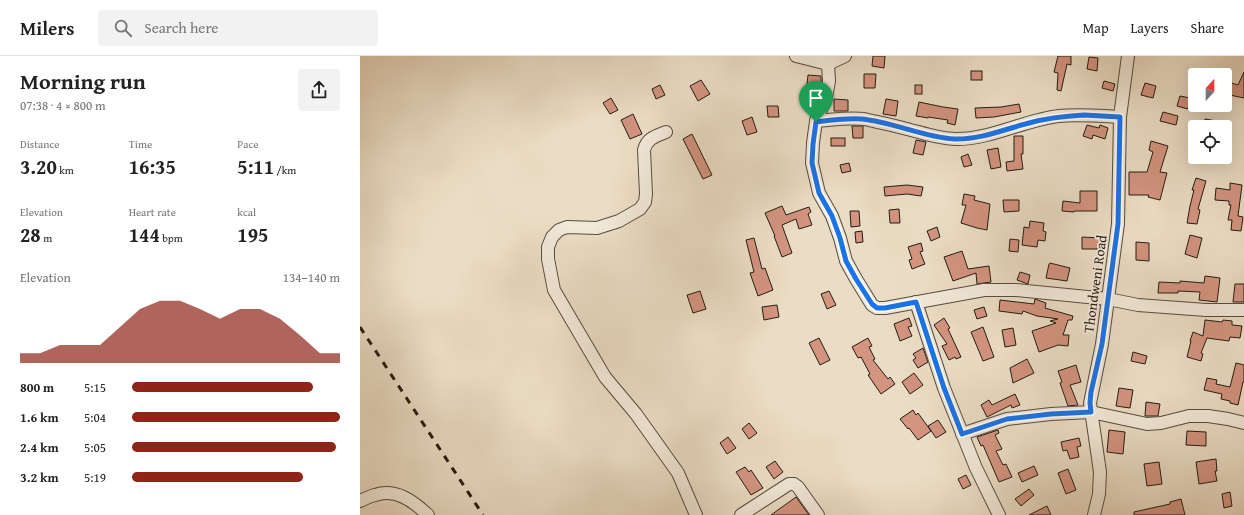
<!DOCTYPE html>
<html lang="en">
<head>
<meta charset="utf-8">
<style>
	:root { --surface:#fff; --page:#f2f2f2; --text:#222; --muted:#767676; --line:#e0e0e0; --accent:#8f2418 }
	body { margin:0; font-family:"Gentium Book Plus",serif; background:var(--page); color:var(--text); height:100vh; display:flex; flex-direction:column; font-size:15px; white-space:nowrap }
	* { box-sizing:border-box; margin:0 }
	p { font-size:13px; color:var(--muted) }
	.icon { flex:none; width:22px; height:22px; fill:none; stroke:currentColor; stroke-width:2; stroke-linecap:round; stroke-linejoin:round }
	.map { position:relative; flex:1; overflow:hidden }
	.side { display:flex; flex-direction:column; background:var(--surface); width:360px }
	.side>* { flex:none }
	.needle { width:26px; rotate:21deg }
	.tools { position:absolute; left:828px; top:12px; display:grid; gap:8px }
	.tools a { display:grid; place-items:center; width:44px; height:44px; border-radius:4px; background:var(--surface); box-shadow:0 4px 16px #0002; font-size:20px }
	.pin { position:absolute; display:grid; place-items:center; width:34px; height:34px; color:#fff; margin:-41px -17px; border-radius:50% 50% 50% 0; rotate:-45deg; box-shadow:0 0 4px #0007 }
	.pin .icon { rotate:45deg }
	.round { display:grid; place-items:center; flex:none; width:42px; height:42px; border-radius:4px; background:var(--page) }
	.headline { display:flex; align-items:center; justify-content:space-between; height:68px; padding:0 20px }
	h1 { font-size:22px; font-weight:600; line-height:30px }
	.metrics { display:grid; grid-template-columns:repeat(3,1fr); gap:6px; height:68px; padding:4px 20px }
	.metrics div { display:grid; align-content:center }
	.metrics b { font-size:20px; font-weight:600 }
	.metrics small { font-size:11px; font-weight:400 }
	.metrics p { font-size:11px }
	.chart { height:112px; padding:8px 20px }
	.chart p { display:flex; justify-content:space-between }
	.chart svg { width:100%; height:72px; margin-top:4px; fill:var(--accent); opacity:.7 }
	ul { padding:0 20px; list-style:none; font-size:13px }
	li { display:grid; grid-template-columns:64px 48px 1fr; align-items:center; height:30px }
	li i { height:10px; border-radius:5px; background:var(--accent) }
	header { display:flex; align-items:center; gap:24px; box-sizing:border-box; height:56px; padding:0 20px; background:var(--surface); border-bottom:1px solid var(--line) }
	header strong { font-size:19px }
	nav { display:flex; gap:22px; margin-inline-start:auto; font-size:14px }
	.search { width:280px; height:36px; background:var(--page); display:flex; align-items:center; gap:10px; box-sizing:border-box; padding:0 14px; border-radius:4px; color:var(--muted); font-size:15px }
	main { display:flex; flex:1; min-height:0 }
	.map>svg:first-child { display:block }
</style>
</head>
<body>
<header>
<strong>Milers</strong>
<div class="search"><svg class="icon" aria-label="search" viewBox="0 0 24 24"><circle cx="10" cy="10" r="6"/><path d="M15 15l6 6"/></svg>Search here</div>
<nav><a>Map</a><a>Layers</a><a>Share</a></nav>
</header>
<main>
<section class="side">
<div class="headline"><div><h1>Morning run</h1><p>07:38 · 4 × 800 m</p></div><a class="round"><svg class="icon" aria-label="share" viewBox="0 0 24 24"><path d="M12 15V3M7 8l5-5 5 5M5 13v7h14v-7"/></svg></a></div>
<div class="metrics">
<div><p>Distance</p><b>3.20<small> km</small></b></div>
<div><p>Time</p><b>16:35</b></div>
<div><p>Pace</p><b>5:11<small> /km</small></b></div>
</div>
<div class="metrics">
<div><p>Elevation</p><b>28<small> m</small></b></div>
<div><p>Heart rate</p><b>144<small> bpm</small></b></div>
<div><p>kcal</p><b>195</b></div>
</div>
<div class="chart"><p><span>Elevation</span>134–140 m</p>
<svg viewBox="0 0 160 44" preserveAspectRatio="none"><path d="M0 44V38L10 38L20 33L30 33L40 33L50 22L60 11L70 6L80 6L90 11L100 17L110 11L120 11L130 17L140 27L150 38L160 38V44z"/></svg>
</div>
<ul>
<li><b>800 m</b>5:15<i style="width:87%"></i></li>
<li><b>1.6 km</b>5:04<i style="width:100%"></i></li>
<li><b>2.4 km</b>5:05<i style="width:98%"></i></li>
<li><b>3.2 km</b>5:19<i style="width:82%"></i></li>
</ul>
</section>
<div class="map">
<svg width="884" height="459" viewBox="0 0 884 459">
	<rect width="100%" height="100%" fill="#ebddc5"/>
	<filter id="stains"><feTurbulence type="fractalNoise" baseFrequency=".005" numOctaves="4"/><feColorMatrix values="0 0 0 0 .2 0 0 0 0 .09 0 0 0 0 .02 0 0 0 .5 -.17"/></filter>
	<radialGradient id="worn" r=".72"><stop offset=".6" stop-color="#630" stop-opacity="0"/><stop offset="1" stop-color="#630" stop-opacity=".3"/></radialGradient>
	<g fill="#d39480" stroke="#241b12">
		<polygon points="513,0 525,0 524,12 512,10"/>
		<polygon points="698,0 711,0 711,9 707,8 701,35 697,34 698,17 694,16"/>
		<polygon points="729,1 738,2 737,15 727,13"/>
		<rect x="611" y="15" width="11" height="9"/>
		<polygon points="884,16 884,42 865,38 865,25 878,29"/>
		<polygon points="504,18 516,18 515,32 504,32"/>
		<polygon points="448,19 461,20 461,29 447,28"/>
		<polygon points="341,24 350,38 338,45 330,30"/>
		<polygon points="744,25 755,28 753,35 742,32"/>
		<polygon points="785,27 796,30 793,42 781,39"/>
		<polygon points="300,29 305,39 296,43 292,33"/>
		<rect x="555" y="29" width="7" height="9"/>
		<polygon points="820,40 830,42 828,53 817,50"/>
		<polygon points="251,42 258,54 250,58 243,47"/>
		<polygon points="474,43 488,44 488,55 474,55"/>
		<polygon points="526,43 538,45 536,60 523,58"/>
		<polygon points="559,46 583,51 598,53 595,69 587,67 588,64 568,61 568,62 556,60"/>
		<polygon points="659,48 661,56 634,61 616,62 615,52 641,51"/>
		<polygon points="407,50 418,50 419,61 408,61"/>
		<polygon points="803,56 818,60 816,69 800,65"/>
		<polygon points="273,58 282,78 270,83 261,64"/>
		<polygon points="392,61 397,76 387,79 382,65"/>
		<polygon points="845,63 868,67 868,71 843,71"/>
		<polygon points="727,69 739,72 740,69 748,72 745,83 733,79 732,83 723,80"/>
		<polygon points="492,70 503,70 503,82 493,82"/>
		<polygon points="332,78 352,119 343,123 323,83"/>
		<polygon points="654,80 663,80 663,98 661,98 663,113 647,115 646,106 654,105"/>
		<rect x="471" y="82" width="14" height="8"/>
		<polygon points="556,84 566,86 563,99 553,97"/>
		<polygon points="791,85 808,90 800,116 807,117 800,144 788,141 789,139 769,139 769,116 787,116 793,96 789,94"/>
		<polygon points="638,92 641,111 631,113 627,94"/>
		<polygon points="608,98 612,109 604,111 601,101"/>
		<polygon points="489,107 491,115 482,117 480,109"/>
		<polygon points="836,122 846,125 838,153 840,154 837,168 827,167 830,150 834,134 832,134"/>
		<polygon points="870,127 882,129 878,160 883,161 881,175 871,174 872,164 868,164 871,149 869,149 869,145 855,144 856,132 870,134"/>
		<polygon points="547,129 563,131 561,140 547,138 525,140 524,131"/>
		<polygon points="720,135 737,135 737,155 714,155 714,156 702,155 703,145 720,147"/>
		<polygon points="604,138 615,140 614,144 630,148 627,174 617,172 601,167 606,149 602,149"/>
		<polygon points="643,144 659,144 659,155 644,156"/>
		<polygon points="422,150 426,159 449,151 451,156 448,158 452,169 439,173 436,163 422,169 432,197 422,201 414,180 415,180 405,157"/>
		<polygon points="539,153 540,167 530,167 529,154"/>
		<polygon points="490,155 499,155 500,170 491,171"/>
		<polygon points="670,165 684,167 683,175 686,176 685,185 678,184 677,191 662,189 664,171 669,172"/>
		<polygon points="577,171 580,181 571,185 567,175"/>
		<polygon points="502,175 503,186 496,187 495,176"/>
		<polygon points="830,179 842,182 837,202 825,198"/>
		<polygon points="722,181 740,182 740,193 722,193"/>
		<polygon points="394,182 402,213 405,212 413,234 398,240 390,217 394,216 386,184"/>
		<polygon points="650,183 659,184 658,196 649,195"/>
		<polygon points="776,186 789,187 789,205 776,204"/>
		<polygon points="561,187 563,195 560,196 565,208 552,213 549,204 552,203 548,191"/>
		<polygon points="602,195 608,213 629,210 631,226 617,228 616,217 593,225 584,201"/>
		<polygon points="690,207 710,212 707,225 686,222 689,208"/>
		<polygon points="660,216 670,219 668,228 657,224"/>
		<polygon points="845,220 860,222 857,246 839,244 840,236 818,235 818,237 798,237 799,226 820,227 820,225 844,227"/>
		<polygon points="875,228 884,228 884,246 873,246"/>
		<polygon points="340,235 346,253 333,257 327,239"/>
		<polygon points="469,235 476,249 467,253 461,238"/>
		<polygon points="675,243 686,247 685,252 713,260 712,264 708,264 703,279 709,279 708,290 698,289 679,296 672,275 696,267 690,265 698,263 677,260 663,255 662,258 639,255 640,244 674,248"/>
		<polygon points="417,249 419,261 404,264 402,251"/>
		<polygon points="624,251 627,260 617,263 614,254"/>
		<polygon points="549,262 552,270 548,271 552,280 540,285 534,268"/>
		<polygon points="584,262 590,272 588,273 601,301 596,303 595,301 589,304 582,290 587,288 574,269"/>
		<polygon points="845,264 862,266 863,264 872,265 872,269 882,270 880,282 870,281 869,285 847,282 841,297 843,298 841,305 827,301 831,285 830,285 833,276 843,280"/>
		<polygon points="623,271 634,301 623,305 611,276"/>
		<polygon points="653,272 656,289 645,291 642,274"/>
		<polygon points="459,282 470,304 460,309 449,287"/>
		<polygon points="508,282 512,290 509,291 515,303 513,304 528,323 530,321 535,328 521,338 508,319 510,318 501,301 498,302 492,291"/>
		<polygon points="563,292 568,306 558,312 553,304 556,302 553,298"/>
		<polygon points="773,296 787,300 785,308 771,305"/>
		<polygon points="667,303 674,317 653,327 650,312"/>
		<polygon points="876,307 884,309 884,326 883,326 878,349 870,347 870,345 861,343 862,338 844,334 847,322 857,324 856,328 870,331"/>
		<polygon points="716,309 721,326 710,329 718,349 708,350 700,327 702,326 698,315"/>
		<polygon points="554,317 563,329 550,338 542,326"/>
		<polygon points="759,332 773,334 770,352 756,350"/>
		<polygon points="655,338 660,349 652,352 651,349 627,361 621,349 629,344 632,349"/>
		<polygon points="786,346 800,348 798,360 785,360"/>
		<polygon points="553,354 556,359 558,357 571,375 558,384 549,372 548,373 540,363"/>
		<polygon points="578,364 586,376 576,382 568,370"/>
		<polygon points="389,367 397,377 389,383 382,373"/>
		<polygon points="638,374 639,377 635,379 642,393 636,395 643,409 646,408 652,421 639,426 623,389 621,390 617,381"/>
		<polygon points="749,374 765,376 763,398 747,396"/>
		<polygon points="827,375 846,376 846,390 826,389"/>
		<polygon points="368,381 376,392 367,398 360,387"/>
		<polygon points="719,382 721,390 717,391 719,401 710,403 707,394 703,395 701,386"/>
		<polygon points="856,403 857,415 855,415 857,425 839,428 836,406"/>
		<polygon points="415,405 423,416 414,423 406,411"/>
		<polygon points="799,406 802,428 787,430 784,408"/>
		<polygon points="674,410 678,419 662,426 658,417"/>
		<polygon points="385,411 389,416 391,414 403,432 391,439 376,416"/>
		<polygon points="708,413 716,434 706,438 698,417"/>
		<polygon points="606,419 611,429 603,433 598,423"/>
		<polygon points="669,433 674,439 661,450 655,443"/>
		<polygon points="870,436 872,450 864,452 862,438"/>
		<polygon points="436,441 449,459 411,459"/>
		<polygon points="821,443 825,459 774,459 774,456 810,448 810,446"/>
		<polygon points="687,450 691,459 669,459"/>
	</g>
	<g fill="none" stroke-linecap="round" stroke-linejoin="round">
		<defs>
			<g id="minor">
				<polyline points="436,0 468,8 485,0"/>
				<polyline points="464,0 468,8 469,25 466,42 456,65 453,87 452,107 459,137 472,160 480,182 486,205 496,223 512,249 517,252 525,252 624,234 656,234 748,243 778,249 846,254 884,254"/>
				<path d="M 456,65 C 472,64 488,61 504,63 C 517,66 530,68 543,72 C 560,76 578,83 596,83 C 632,83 664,64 699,60 C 719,58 740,60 760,61"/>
				<path d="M 306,76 C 296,80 287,82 284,94 L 286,138 L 285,146 L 280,153 L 259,165 L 237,172 L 207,171 L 199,174 L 192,181 L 188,191 L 188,203 L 194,234 L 245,321 L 276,358 L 318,417 L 336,459"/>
				<polyline points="556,246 584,332 616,412 639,459"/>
				<polyline points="602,378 647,363 691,358 731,356 787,368 801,367 829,360 848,360 868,363 884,367"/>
				<path d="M 0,445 C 5,443 10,440 15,439 C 36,432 53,445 68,459"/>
				<polyline points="381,459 429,428 434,428 438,431 458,459"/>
				<polyline points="734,459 739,438 740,416 730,347 742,288 758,168 760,61 768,0"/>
			</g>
		</defs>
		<use href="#minor" stroke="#564c3f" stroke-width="14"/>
		<use href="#minor" stroke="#f2e9d9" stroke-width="12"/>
		<polyline stroke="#241b12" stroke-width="3" stroke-dasharray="7 7" stroke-linecap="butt" points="0,271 123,459"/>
	</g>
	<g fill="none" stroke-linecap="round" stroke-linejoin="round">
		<defs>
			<path id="route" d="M 724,59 L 760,61 L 758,168 L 742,288 L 731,336 L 730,347 L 731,356 L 691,358 L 647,363 L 602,378 L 584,332 L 556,246 L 525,252 L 517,252 L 512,248 L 496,223 L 486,205 L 480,182 L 472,160 L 459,137 L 452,107 L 453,88 L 456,66 C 471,64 486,62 502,63 C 533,66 563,81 594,83 C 620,84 645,73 669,67 C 687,62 705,60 724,59 Z"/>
		</defs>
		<use href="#route" stroke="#fff" stroke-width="8"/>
		<use href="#route" stroke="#1a73e8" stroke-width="5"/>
	</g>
	<g text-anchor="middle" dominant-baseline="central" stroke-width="3.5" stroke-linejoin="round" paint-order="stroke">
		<g font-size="14" fill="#241b12" stroke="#f2e9d9">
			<text transform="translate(735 228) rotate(-82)">Thondweni Road</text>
		</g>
	</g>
	<rect width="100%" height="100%" filter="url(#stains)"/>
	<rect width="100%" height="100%" fill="url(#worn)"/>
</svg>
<div class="tools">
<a><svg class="needle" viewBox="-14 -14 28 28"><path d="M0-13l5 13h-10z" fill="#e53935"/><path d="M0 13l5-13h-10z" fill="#767676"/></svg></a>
<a><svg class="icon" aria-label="locate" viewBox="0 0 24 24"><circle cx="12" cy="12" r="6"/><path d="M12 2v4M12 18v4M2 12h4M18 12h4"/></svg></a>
</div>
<div class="pin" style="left:456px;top:66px;background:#1e9e55"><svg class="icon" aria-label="arrive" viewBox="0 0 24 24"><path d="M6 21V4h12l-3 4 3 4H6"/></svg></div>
</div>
</main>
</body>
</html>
